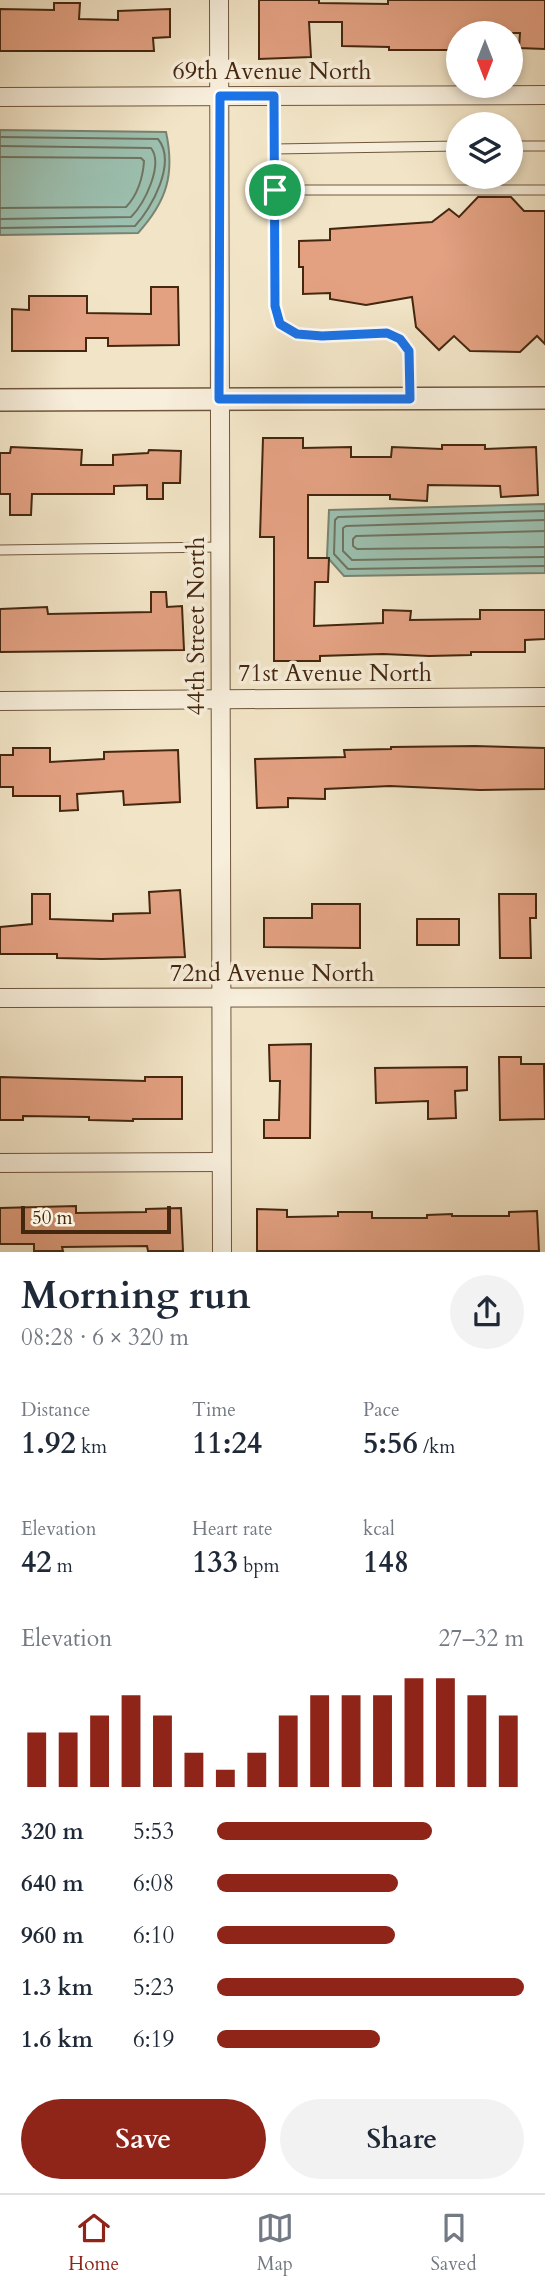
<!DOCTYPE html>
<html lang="en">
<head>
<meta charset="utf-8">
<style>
	:root { --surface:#fff; --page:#f2f2f3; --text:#1f2937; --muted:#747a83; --line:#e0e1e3; --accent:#8f2418 }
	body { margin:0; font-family:Cardo,serif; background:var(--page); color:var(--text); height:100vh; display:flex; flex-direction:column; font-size:26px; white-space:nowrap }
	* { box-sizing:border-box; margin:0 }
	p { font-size:23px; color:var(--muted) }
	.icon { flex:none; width:38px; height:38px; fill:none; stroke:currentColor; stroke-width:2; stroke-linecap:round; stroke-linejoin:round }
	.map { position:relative; height:1252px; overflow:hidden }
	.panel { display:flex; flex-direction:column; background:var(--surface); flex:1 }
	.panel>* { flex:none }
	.needle { width:46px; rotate:180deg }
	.controls { position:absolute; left:446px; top:21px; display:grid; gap:14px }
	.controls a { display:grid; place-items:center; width:77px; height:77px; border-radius:50%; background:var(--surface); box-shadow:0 4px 10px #0003; font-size:35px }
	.scale { position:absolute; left:21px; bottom:18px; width:150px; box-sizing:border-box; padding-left:7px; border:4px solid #44270f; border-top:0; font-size:19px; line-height:24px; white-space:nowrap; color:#44270f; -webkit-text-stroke:5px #f7eedb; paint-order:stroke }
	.pin { position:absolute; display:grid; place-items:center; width:60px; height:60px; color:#fff; margin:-30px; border:4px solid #fff; border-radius:50%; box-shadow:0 2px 7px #0007 }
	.round { display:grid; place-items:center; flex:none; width:74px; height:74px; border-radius:37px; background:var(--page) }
	.summary { display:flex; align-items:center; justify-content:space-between; height:119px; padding:0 21px }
	h1 { font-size:38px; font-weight:700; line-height:52px }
	.stats { display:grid; grid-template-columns:repeat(3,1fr); gap:10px; height:119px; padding:7px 21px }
	.stats div { display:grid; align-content:center }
	.stats b { font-size:30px; font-weight:700 }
	.stats small { font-size:19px; font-weight:400 }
	.stats p { font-size:19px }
	.chart { height:196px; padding:14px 21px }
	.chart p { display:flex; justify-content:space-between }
	.chart svg { width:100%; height:126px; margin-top:7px; stroke:var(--accent); stroke-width:6 }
	.button { display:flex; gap:14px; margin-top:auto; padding:14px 21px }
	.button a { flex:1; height:80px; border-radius:42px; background:var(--accent); color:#fff; font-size:28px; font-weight:700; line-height:80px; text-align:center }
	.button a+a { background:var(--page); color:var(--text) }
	ul { padding:0 21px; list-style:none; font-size:23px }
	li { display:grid; grid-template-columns:112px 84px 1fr; align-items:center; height:52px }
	li i { height:18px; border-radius:9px; background:var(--accent) }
	.dock { display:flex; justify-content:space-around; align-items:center; height:98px; border-top:2px solid var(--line); background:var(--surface); font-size:19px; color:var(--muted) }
	.dock a { display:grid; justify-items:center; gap:4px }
	.dock .selected { color:var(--accent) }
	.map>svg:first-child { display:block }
</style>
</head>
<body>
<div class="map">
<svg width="545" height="1252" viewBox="0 0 545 1252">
	<rect width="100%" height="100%" fill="#f2e5c7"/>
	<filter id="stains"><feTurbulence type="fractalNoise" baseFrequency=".00286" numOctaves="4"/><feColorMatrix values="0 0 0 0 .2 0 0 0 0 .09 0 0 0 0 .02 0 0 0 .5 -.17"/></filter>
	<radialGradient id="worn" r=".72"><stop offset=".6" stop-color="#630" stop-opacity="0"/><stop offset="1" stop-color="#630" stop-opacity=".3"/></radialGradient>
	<g fill="#9cc0b0" stroke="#798370" stroke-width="2">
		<path d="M 0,130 L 166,132 C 175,174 167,201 138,233 L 0,235 Z"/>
		<polygon points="545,504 545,573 344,576 327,557 329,510"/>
	</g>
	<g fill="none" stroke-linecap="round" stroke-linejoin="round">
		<g stroke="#707460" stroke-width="2">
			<path d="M 0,137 L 158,139 C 177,162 152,208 135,226 L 0,228"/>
			<path d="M 0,146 L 151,148 C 164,165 144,204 131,217 L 0,219"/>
			<path d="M 0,157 L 141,158 L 144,161 C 143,178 137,196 126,207 L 0,208"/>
			<polyline points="545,511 338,517 335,520 334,554 348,569 545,566"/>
			<polyline points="545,520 346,526 343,528 343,551 352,560 545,557"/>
			<polyline points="545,531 356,536 353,539 353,546 357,549 545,547"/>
		</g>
	</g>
	<g fill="#e3a182" stroke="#44270f" stroke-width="2">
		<polygon points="259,0 319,0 319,3 388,4 388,0 545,0 545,49 519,48 520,33 458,33 458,50 389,50 389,47 342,46 342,22 309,22 311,57 259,59"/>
		<polygon points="54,3 80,3 79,19 118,20 118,11 170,9 170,37 153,38 154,51 0,51 0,9 54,10"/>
		<polygon points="478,197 511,197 524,211 545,211 545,344 537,336 520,352 470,351 454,336 439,350 416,327 412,297 366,305 330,299 330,293 303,294 303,267 299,267 299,241 330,240 330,229 432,222 449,209 459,217"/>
		<polygon points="151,287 178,287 179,345 108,346 108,338 86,338 86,351 12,351 12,309 29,310 29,296 87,296 87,313 151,314"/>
		<polygon points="263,438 303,438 303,448 351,447 351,457 391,457 392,447 442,449 442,445 485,445 485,449 536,447 538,495 501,497 500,486 428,485 427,501 390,499 390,495 308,495 308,558 329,558 328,582 315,582 314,626 383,623 383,610 411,611 410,620 480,619 480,610 545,610 545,639 525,640 525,652 471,652 471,655 429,656 383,654 320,656 320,661 274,661 274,537 260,537"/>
		<polygon points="11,447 82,450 81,465 113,465 113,455 148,453 149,450 181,451 180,483 163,483 163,499 147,499 147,485 114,486 114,494 32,494 31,515 10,515 10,494 0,494 0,453 10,453"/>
		<polygon points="151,592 166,592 167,607 182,606 184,650 0,652 0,609 47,607 48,614 151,612"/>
		<polygon points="475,746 545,748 545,789 480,790 390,786 325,789 325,799 288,798 288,807 257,808 255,759 345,757 344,750 391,749 391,747"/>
		<polygon points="13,748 50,748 50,762 104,759 104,752 178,750 180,802 124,805 123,791 77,794 78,810 60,811 60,796 13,796 13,787 0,787 0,755 13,755"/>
		<polygon points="180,890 185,957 102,959 57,958 57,954 0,954 0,927 32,924 32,894 50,894 50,919 113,921 113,914 150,913 149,892"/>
		<polygon points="499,894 536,894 536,918 530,918 531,958 500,958"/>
		<polygon points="312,904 360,904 360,948 264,947 264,918 312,918"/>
		<rect x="417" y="919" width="42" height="26"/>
		<polygon points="311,1044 310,1138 264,1138 264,1120 279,1120 280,1081 270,1081 269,1045"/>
		<polygon points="499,1057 521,1057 521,1064 544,1064 545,1119 500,1120"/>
		<polygon points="467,1067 467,1090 455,1091 456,1118 428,1119 428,1101 376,1103 375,1068"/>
		<polygon points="0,1077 145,1081 145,1077 182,1077 182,1119 133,1119 133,1121 89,1120 89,1117 23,1116 23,1120 0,1120"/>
		<polygon points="76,1206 76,1213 146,1212 146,1209 181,1208 183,1251 148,1251 147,1246 62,1247 63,1251 34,1251 34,1244 0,1244 0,1208"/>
		<polygon points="257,1209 287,1210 287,1217 338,1216 338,1212 372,1212 372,1218 427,1218 427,1215 452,1214 452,1216 509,1216 509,1212 537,1211 539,1251 257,1251"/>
	</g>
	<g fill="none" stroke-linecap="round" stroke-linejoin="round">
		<defs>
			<g id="service">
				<polyline points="274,96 275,306 280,324 297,334 322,336 387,333 400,339 409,351 410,397"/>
				<polyline points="511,146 545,146"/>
				<polyline points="274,149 458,146"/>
				<polyline points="274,190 545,190"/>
				<polyline points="0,550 220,547"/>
			</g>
			<g id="minor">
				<polyline points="219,0 222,1252"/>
				<polyline points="0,97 545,95"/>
				<polyline points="0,701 545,697"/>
				<polyline points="0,998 545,997"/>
				<polyline points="0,1163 220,1162"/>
			</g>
			<polyline id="tertiary" points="0,400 545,398"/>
		</defs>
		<use href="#service" stroke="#70563d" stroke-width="11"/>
		<use href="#minor" stroke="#70563d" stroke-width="20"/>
		<use href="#tertiary" stroke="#70563d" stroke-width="24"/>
		<use href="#service" stroke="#f7eedb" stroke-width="9"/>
		<use href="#minor" stroke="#f7eedb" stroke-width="18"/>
		<use href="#tertiary" stroke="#f7eedb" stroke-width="21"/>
	</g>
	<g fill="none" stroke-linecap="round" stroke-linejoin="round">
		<defs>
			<polygon id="route" points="220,96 274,96 275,306 280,324 297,334 322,336 387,333 400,339 409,351 410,399 219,399"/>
		</defs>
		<use href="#route" stroke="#fff" stroke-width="14"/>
		<use href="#route" stroke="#1a73e8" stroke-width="9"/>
	</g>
	<g text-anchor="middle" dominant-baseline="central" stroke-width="7" stroke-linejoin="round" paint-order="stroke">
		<g font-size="24" fill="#44270f" stroke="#f7eedb">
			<text x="272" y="71">69th Avenue North</text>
			<text transform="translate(196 626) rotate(-90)">44th Street North</text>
			<text x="335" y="673">71st Avenue North</text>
			<text x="272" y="973">72nd Avenue North</text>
		</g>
	</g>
	<rect width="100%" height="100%" filter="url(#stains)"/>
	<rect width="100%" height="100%" fill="url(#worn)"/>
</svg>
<div class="controls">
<a><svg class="needle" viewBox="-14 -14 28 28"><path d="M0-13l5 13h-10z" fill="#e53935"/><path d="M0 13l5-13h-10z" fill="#747a83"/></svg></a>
<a><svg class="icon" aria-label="layers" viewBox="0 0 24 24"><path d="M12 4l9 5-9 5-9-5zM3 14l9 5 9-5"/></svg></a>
</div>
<div class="scale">50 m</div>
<div class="pin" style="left:275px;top:190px;background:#1e9e55"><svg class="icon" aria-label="arrive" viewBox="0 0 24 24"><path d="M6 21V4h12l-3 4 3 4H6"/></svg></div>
</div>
<section class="panel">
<div class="summary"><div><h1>Morning run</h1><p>08:28 · 6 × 320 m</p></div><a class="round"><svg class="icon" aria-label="share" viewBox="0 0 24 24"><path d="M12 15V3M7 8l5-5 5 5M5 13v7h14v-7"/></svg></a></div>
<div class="stats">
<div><p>Distance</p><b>1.92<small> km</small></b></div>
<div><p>Time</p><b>11:24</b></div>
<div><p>Pace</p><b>5:56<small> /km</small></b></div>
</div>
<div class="stats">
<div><p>Elevation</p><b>42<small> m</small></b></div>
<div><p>Heart rate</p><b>133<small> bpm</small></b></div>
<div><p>kcal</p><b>148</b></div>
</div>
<div class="chart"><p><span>Elevation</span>27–32 m</p>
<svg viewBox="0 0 160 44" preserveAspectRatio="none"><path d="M5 44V25M15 44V25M25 44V19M35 44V12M45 44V19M55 44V32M65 44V38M75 44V32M85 44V19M95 44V12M105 44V12M115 44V12M125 44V6M135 44V6M145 44V12M155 44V19"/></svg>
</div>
<ul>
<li><b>320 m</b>5:53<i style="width:70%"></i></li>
<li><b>640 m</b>6:08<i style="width:59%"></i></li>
<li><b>960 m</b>6:10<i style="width:58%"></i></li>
<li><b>1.3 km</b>5:23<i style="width:100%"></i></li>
<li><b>1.6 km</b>6:19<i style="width:53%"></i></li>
</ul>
<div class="button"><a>Save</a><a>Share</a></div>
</section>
<nav class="dock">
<a class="selected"><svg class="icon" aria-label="home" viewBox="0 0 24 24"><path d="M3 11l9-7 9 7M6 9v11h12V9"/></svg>Home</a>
<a><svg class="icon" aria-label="map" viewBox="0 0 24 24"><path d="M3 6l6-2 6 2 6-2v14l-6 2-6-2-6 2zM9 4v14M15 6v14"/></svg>Map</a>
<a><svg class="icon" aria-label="saved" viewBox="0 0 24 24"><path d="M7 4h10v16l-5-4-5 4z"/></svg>Saved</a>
</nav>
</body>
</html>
